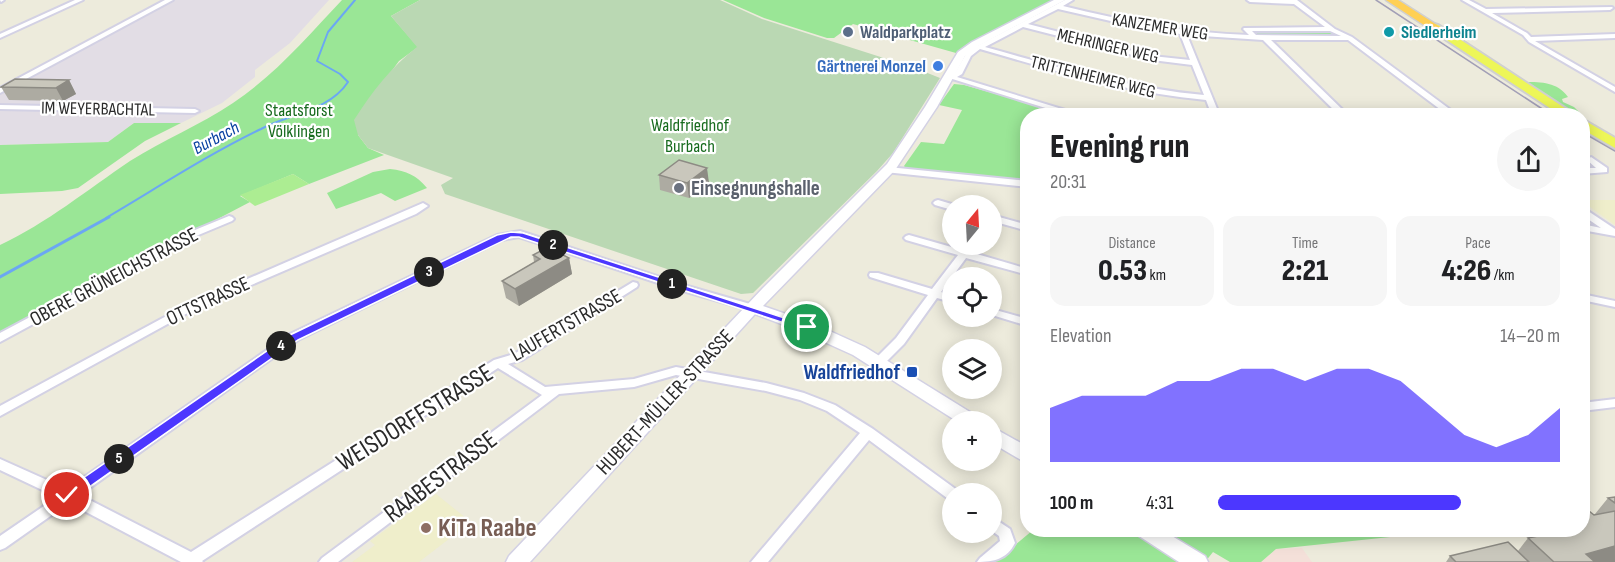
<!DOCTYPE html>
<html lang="en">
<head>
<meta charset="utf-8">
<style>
	:root { --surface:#fff; --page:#f6f6f6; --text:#202124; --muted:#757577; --accent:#4c37ff }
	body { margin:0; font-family:"Sofia Sans Condensed",sans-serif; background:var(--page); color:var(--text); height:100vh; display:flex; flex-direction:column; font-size:22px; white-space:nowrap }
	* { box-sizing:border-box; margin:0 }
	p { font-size:20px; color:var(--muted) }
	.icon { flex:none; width:33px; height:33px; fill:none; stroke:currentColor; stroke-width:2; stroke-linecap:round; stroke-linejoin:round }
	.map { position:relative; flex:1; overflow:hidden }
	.drawer { position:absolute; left:1020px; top:108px; width:570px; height:429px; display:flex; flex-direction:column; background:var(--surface); border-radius:24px; box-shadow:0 3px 15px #0003 }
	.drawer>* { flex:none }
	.needle { width:39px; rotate:18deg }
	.fabs { position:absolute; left:942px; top:195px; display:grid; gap:12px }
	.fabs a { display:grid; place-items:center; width:60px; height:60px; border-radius:50%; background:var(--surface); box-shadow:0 3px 15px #0003; font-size:30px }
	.pin { position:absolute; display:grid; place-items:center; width:51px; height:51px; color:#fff; margin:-26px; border:3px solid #fff; border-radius:50%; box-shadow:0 2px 6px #0007 }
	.km { position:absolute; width:30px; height:30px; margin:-15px; border-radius:50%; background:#222; color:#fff; font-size:16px; line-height:30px; text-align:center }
	.round { display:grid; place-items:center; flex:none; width:63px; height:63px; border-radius:32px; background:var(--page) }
	.headline { display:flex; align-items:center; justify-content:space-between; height:102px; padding:0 30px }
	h1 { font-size:33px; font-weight:800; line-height:45px }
	.stats { display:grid; grid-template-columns:repeat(3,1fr); gap:9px; height:102px; padding:6px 30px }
	.stats div { display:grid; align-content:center; border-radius:15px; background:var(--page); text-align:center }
	.stats b { font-size:30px; font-weight:800 }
	.stats small { font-size:16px; font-weight:400 }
	.stats p { font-size:16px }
	.chart { height:168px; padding:12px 30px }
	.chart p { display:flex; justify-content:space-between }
	.chart svg { width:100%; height:108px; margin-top:6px; fill:var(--accent); opacity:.7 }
	ul { padding:0 30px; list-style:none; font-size:20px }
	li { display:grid; grid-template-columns:96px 72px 1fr; align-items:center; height:45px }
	li i { height:15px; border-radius:8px; background:var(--accent) }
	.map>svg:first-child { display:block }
</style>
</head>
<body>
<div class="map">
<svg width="1615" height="562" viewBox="0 0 1615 562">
	<rect width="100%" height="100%" fill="#edebdc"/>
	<polygon fill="#e2dde5" points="174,0 329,0 290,43 255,70 255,77 222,103 181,123 134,123 108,142 0,145 0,94"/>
	<g fill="#efeecb">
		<polygon points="1583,200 1615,200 1615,225 1583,202"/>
		<polygon points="436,494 471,522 419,562 352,562 375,545 370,541"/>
	</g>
	<polygon fill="#f4e0d9" points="1302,548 1312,562 1261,562 1276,549"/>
	<g fill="#9ae696">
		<path d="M 342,0 L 420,0 L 391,16 L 418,47 L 399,61 L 388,76 L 358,135 L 368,148 L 384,155 L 309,184 L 293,174 L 240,196 L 250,202 L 0,333 L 0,245 C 47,223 87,190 130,161 C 163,140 200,125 233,103 C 275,75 308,36 342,0 Z"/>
		<polygon points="723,0 1055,0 969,43 956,53 853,24 834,38 827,38 764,18"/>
		<polygon points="1246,29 1328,29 1343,36 1252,35"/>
		<path d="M 1525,82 C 1542,82 1557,82 1568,97 L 1562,99 L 1563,102 L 1574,107 L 1582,115 L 1576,115 Z"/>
		<polygon points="954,84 964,85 1070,115 1028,116 1027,181 908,172 904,166 921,142 944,144 962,110 939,105"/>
		<polygon points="134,123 181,123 145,141 78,188 62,191 0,194 0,145 108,142"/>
		<path d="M 390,169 C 407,171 416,175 427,188 L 395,201 L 381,193 L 336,209 L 327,193 L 373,172 Z"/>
		<polygon points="1033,530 1457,530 1276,549 1261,562 1230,562 1213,552 1205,562 995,562"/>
	</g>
	<path fill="#bad8b3" d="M 420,0 L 720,0 L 762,19 L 915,68 L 940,78 L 893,153 L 877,171 L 753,293 L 741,294 L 445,194 L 441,185 L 453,178 L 368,148 L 358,135 L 354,120 C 372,92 391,67 417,47 L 391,16 Z"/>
	<polygon fill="#aced92" points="293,174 309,184 255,206 240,195"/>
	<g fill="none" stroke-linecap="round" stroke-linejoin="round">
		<path stroke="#6ba7f3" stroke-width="2" d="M 106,218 C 157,188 207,155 261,129 C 289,114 329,111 348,82 L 340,74 L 317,61 L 328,32 L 355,0"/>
		<polyline stroke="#6ba7f3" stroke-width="3" points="0,277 109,217"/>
		<defs>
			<g id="street">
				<polygon points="0,0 4,0 1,2"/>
				<polygon points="75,0 83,0 0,38 0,34"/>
				<polygon points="165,0 173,0 0,93 0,88"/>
				<path d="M 1065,0 L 1073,0 L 1063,6 C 1124,21 1185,33 1249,35 L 1243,29 L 1244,28 L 1325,27 L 1294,4 L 1250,2 L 1247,0 L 1297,0 L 1335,29 L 1352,37 L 1459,116 L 1449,116 L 1348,40 L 1271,40 L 1349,116 L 1340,116 L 1263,40 L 1187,35 L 1220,116 L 1212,116 L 1206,100 C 1128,93 1055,71 980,49 L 971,56 L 962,74 L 957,77 L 1085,116 L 1071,116 L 946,77 L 955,73 L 966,54 L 977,46 ZM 1058,9 L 1137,27 L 1180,34 L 1190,60 L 1152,56 L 1028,24 ZM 1023,27 L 1152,60 L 1192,65 L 1204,95 C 1129,88 1057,67 985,47 ZM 1252,31 L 1330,31 L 1341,36 L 1256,35 Z"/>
				<polygon points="1462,0 1469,0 1486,9 1612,7 1613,8 1610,10 1492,13 1527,33 1531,37 1615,34 1615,38 1535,41 1615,87 1615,92 1529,42 1523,35"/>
				<polygon points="0,105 195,109 199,111 195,113 0,109"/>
				<polygon points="1591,157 1607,168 1607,172 1582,174 1582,168 1596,168 1587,160"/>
				<polygon points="888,167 1028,181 1028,187 885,172 885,168"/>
				<polygon points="938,200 955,205 956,206 952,206 952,210 935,205 933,203 935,201"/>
				<polygon points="423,203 428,206 416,214 193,310 0,416 0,406 185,306"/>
				<polygon points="1582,207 1615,229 1615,236 1582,230 1582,224 1601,228 1582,215"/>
				<polygon points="992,215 1028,225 1028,231 992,221"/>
				<polygon points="229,216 232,217 234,219 232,221 196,236 0,342 0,333 190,232"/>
				<polygon points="520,231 684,285 757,306 758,308 753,311 676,289 519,237 502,240 298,340 80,495 191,552 494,360 514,354 633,282 637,283 638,285 637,287 522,360 508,364 545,387 634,379 676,367 766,383 804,393 835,405 873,429 957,490 959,494 952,494 952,499 947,498 869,440 768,562 751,562 860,433 827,411 800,400 766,391 676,375 634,387 559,394 338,562 319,562 322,558 542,395 498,368 202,561 203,562 181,562 69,503 5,548 0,550 0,536 57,497 0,470 0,459 67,489 290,334 497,235"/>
				<polygon points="909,235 962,250 966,244 976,244 970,252 1028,269 1028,275 966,258 941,292 952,296 952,302 937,298 904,344 883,365 875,365 873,362 875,359 896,338 928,295 870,277 869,275 870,273 878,273 932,289 958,255 906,240 904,238 906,236"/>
				<polygon points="1582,294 1615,301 1615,307 1582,300"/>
				<polygon points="992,309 1028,319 1028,326 992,315"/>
				<polygon points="1615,399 1615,407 1582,411 1582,403"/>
				<path d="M 992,517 L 1010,529 L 1015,543 C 1007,559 994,562 977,562 L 980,558 L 1000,541 L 999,536 L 992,531 Z"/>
			</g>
			<g id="secondary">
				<polygon points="1054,0 1065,0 978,46 965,56 937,107 895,170 763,306 812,323 865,347 978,417 981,422 958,422 853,355 800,331 755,314 530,562 506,562 509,556 763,288 887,164 925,107 958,52 972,42"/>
				<polygon points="992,427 1028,447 1028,464 992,443"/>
				<polygon points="1136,530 1162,530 1205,556 1208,562 1179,562 1139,536"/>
			</g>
			<g id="primary">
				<polygon points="1434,24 1438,25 1577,116 1562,116 1430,29 1429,27"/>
				<polygon points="1582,119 1615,138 1615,148 1582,129"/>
			</g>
			<polygon id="highway" points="1386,0 1398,0 1440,27 1438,29 1430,29"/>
		</defs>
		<use href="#street" stroke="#d3d1e4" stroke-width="4"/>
		<use href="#secondary" stroke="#d3d1e4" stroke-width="3"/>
		<use href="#primary" stroke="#d0d0d0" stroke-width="4"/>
		<use href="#highway" stroke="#d0d0d0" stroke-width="3"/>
		<use href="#street" fill="#fff" fill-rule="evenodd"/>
		<use href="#secondary" fill="#fff" fill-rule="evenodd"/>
		<use href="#primary" fill="#edf658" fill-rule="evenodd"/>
		<use href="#highway" fill="#ffd055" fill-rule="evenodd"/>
		<g stroke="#a29fb6" stroke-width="1.5">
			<polyline points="1376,0 1553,116"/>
			<polyline points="1582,132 1615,151"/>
		</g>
	</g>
	<g fill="#adaba2">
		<polygon points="69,80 76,94 63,101 9,100 1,87"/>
		<polygon points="659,175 709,183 689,198 660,190"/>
		<polygon points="533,255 569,258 572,274 519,306 506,298 502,281 534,262"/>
		<polygon points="1615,497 1615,562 1446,562 1450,556 1518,551 1528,538 1551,533 1553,530 1582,530 1608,498"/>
	</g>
	<g fill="#8d8b84">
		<polygon points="69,80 76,94 63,101 56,88"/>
		<polygon points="707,168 709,183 689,198 687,183"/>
		<polygon points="569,258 572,274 519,306 515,289"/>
		<polygon points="1615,546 1615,562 1579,562 1586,554"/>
	</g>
	<g fill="#c9c7bc" stroke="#8d8b84" stroke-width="1.5">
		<polygon points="15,79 69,80 56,88 1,87"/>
		<polygon points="679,160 707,168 687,183 659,175"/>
		<polygon points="548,247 569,258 515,289 502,281 540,259 533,255"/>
		<polygon points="1615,497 1615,503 1608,498"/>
		<polygon points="1589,511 1594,515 1615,511 1615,546 1586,554 1595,562 1554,562 1528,538 1558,532 1556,530 1582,530 1582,512"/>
		<polygon points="1508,542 1529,562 1456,562 1450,556"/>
	</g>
	<polygon fill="#4c37ff" stroke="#fff" stroke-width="1.5" points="511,232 523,233 812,327 810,329 803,329 519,237 511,237 298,340 72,499 63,499 61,495 63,492 290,335 497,235"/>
	<circle fill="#5c6f8a" stroke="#fff" stroke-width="2" cx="848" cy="32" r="6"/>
	<circle fill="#0f9aa8" stroke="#fff" stroke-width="2" cx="1389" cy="32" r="6"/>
	<circle fill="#3f7fe0" stroke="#fff" stroke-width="2" cx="938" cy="66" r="6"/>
	<circle fill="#6b7280" stroke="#fff" stroke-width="2" cx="679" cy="188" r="6"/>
	<rect fill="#1a4fb4" stroke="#fff" stroke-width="2" x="906" y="366" width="12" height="12" rx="3"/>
	<circle fill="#8d6e63" stroke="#fff" stroke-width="2" cx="426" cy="528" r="6"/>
	<g text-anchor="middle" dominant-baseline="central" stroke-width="4.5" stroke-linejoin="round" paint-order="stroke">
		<g font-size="18" fill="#2b2b2b" stroke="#fff">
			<text transform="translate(1160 27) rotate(9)">KANZEMER WEG</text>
			<text transform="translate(1108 46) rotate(13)">MEHRINGER WEG</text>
			<text transform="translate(1093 77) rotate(14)">TRITTENHEIMER WEG</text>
			<text transform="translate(98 109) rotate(1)">IM WEYERBACHTAL</text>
		</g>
		<g font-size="18" font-weight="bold" fill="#4e5e75" stroke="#fff" text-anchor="start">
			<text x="860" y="32">Waldparkplatz</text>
		</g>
		<g font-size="18" font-weight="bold" fill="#0d838f" stroke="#fff" text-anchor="start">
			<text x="1401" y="32">Siedlerheim</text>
		</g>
		<g font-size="18" font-weight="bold" fill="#366cbe" stroke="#fff" text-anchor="end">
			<text x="926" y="66">Gärtnerei Monzel</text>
		</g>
		<g font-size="18" fill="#176b1e" stroke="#fff">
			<text x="299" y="110">Staatsforst<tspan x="299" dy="21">Völklingen</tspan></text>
			<text x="690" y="125">Waldfriedhof<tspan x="690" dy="21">Burbach</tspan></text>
		</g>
		<g font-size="18" font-style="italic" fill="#0840a1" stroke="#fff">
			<text transform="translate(216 138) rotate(-28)">Burbach</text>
		</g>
		<g font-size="21" font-weight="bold" fill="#5b616d" stroke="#fff" text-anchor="start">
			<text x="691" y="188">Einsegnungshalle</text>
		</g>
		<g font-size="21" fill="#2b2b2b" stroke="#fff">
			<text transform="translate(114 277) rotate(-28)">OBERE GRÜNEICHSTRASSE</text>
			<text transform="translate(208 301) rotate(-25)">OTTSTRASSE</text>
			<text transform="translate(566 325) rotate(-30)">LAUFERTSTRASSE</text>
			<text transform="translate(665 402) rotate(-47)">HUBERT-MÜLLER-STRASSE</text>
		</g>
		<g font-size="21" font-weight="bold" fill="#164399" stroke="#fff" text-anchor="end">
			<text x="900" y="372">Waldfriedhof</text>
		</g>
		<g font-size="26" fill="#2b2b2b" stroke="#fff">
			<text transform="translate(415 418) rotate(-32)">WEISDORFFSTRASSE</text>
			<text transform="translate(441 477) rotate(-37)">RAABESTRASSE</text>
		</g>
		<g font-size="26" font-weight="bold" fill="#785e54" stroke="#fff" text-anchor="start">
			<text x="438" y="528">KiTa Raabe</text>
		</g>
	</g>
</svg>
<div class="fabs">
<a><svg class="needle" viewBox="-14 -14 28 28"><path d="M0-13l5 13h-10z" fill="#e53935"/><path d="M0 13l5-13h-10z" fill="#757577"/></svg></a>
<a><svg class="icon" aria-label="locate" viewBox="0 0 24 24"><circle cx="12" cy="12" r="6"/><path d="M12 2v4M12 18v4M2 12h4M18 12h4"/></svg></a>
<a><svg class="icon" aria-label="layers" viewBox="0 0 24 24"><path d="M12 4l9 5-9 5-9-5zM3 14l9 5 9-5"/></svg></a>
<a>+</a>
<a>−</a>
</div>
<div class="pin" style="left:807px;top:327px;background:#1e9e55"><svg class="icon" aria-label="arrive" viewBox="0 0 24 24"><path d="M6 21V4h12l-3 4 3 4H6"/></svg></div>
<div class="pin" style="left:67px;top:495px;background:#d93025"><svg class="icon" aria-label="check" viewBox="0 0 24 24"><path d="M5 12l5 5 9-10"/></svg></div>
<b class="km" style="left:672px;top:284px">1</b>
<b class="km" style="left:553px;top:245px">2</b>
<b class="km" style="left:429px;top:272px">3</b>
<b class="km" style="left:281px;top:346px">4</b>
<b class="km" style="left:119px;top:459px">5</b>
<section class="drawer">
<div class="headline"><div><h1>Evening run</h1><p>20:31</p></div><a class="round"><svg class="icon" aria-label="share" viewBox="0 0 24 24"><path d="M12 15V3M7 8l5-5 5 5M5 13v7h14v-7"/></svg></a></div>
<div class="stats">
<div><p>Distance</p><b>0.53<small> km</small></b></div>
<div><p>Time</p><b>2:21</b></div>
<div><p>Pace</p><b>4:26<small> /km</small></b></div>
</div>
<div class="chart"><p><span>Elevation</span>14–20 m</p>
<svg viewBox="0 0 160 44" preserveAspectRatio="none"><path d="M0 44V22L10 17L20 17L30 17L40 11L50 11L60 6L70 6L80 11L90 6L100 6L110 11L120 22L130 33L140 38L150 33L160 22V44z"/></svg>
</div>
<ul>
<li><b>100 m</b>4:31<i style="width:71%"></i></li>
</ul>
</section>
</div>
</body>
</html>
